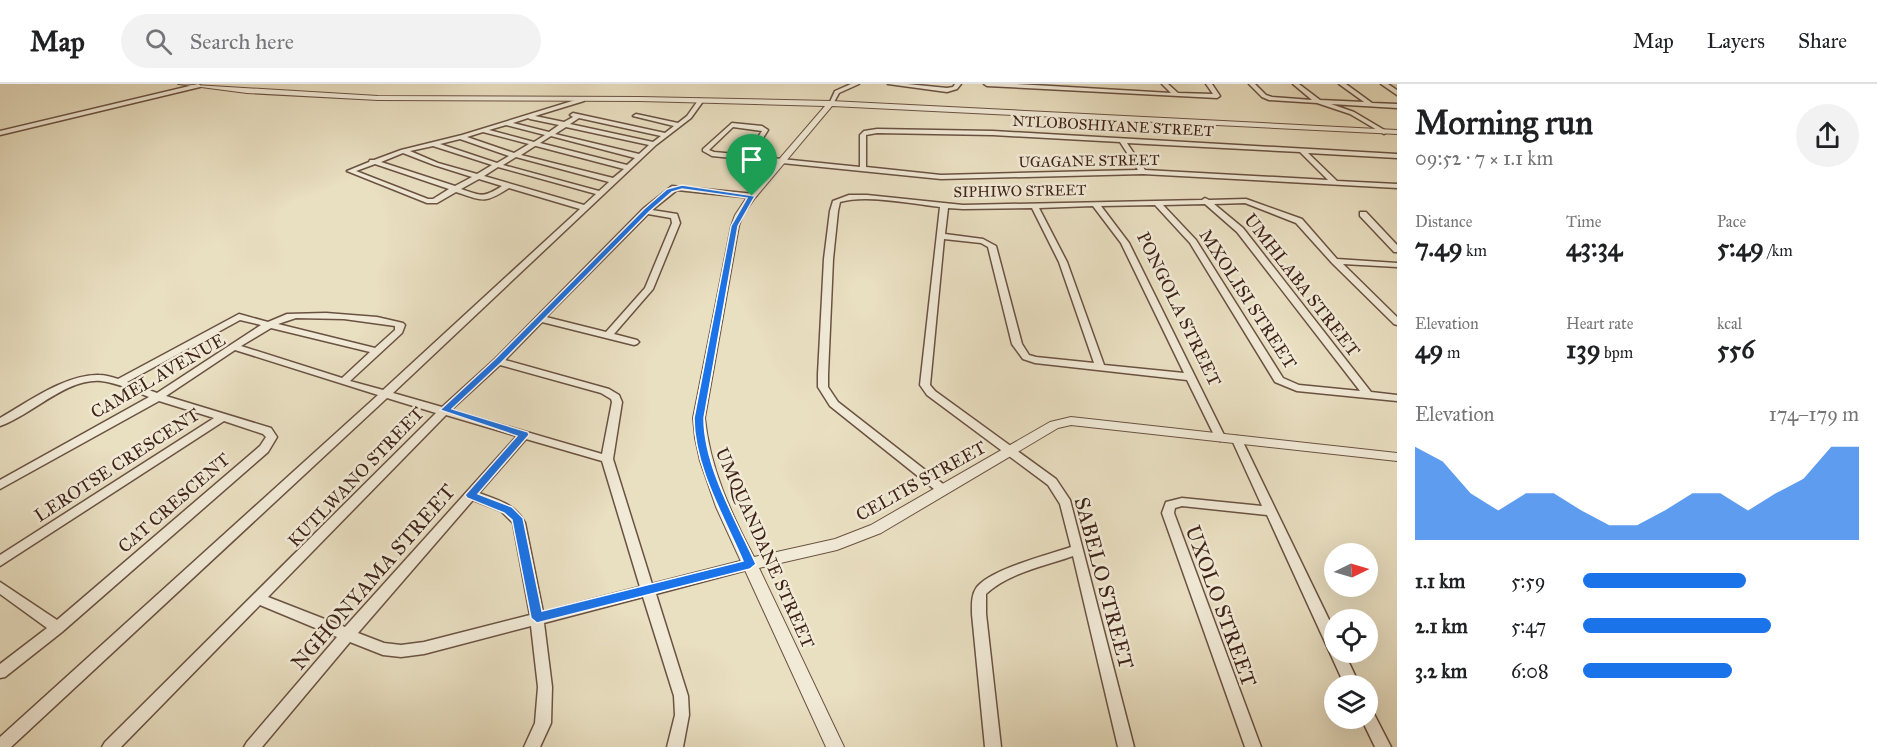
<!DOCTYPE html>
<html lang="en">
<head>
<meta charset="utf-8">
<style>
	:root { --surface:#fff; --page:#f2f2f2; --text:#202124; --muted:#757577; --line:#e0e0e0; --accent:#1a73e8 }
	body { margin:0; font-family:"IM FELL Great Primer",serif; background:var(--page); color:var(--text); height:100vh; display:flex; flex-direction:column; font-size:22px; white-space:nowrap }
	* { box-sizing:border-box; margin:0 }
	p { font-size:20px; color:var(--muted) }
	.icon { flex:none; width:33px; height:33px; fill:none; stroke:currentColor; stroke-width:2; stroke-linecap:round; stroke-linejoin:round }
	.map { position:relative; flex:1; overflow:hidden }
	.sheet { display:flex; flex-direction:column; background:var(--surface); width:480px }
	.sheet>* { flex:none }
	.needle { width:39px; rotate:85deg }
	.tools { position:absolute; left:1324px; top:459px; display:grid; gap:12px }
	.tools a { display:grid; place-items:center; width:54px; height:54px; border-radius:50%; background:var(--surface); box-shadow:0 6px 24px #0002; font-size:30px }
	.pin { position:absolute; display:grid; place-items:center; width:51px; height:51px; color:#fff; margin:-62px -26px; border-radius:50% 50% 50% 0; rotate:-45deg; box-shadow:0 0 6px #0007 }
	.pin .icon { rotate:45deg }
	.round { display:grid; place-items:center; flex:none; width:63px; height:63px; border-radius:32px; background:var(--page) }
	.headline { display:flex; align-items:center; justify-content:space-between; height:102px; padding:0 18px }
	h1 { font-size:33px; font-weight:800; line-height:45px }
	.metrics { display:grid; grid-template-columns:repeat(3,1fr); gap:9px; height:102px; padding:6px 18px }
	.metrics div { display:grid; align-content:center }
	.metrics b { font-size:26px; font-weight:800 }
	.metrics small { font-size:16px; font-weight:400 }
	.metrics p { font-size:16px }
	.chart { height:168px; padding:12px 18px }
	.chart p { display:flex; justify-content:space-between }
	.chart svg { width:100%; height:108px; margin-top:6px; fill:var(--accent); opacity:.7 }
	ul { padding:0 18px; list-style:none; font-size:20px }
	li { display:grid; grid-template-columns:96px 72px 1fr; align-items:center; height:45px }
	li i { height:15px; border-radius:8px; background:var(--accent) }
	header { display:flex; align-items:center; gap:36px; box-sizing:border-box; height:84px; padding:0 30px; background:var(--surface); border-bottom:2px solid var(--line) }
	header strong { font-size:28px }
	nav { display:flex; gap:33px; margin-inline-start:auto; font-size:21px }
	.search { width:420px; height:54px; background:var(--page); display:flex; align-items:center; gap:15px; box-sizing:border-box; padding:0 21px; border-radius:33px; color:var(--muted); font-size:22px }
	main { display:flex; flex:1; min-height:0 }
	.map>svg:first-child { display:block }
</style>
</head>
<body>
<header>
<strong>Map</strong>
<div class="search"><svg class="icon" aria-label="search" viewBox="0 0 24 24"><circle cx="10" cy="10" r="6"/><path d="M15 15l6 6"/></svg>Search here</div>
<nav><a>Map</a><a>Layers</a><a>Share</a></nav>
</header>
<main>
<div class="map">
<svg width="1397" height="663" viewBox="0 0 1397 663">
	<rect width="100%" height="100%" fill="#e9dfc1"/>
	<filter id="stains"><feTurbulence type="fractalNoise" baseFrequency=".00333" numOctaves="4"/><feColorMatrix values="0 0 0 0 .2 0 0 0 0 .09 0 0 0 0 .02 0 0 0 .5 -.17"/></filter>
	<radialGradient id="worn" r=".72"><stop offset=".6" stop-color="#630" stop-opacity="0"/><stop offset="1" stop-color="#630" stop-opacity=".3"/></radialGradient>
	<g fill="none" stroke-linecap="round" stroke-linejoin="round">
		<defs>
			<g id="minor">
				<polygon points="198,0 200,1 200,3 0,51 0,47"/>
				<polygon points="851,0 859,0 839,9 833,20 829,20 835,7"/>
				<polygon points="888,0 907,0 947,4 953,3 955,0 961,0 957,5 947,8"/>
				<polygon points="984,0 1016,0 1171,9 1162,0 1168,0 1178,9 1213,10 1206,0 1212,0 1220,12 1217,14 987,2"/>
				<polygon points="1249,0 1255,0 1266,11 1272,13 1312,16 1293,0 1299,0 1320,16 1364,18 1339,0 1346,0 1372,19 1397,20 1397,24 1331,20 1354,28 1386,47 1387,48 1384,50 1350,30 1317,19 1269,16 1262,13"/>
				<polygon points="1381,0 1388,0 1397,6 1397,11"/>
				<path d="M 582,14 L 584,15 L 584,17 L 535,32 L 564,38 L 573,33 L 570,31 L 573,29 L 665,49 L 674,42 L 633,32 L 636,30 L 678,39 L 687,32 L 699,15 L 704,16 L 691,34 L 656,61 L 393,309 L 442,323 L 495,275 L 643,125 L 672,102 L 755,110 L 756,112 L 752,114 L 677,106 L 652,126 L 677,130 L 680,139 L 653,205 L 614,250 L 637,256 L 639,258 L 637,260 L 634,261 L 542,238 L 505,276 L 609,305 L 619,311 L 622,318 L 613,375 L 652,500 L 750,475 L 754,476 L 756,480 L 754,484 L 750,485 L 656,510 L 688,612 L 689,631 L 683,663 L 667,663 L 675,631 L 674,612 L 643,513 L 544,539 L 552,603 L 551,639 L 540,663 L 524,663 L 535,639 L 538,603 L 531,542 L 424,570 L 401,573 L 383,571 L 350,558 L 262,663 L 244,663 L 247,658 L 337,553 L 260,521 L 121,663 L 102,663 L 105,658 L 436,329 L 387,314 L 11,663 L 0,663 L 0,653 L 378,311 L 235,266 L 166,312 L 271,344 L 277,353 L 268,368 L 62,548 L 5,593 L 0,594 L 0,580 L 47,544 L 0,510 L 0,498 L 57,536 L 260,362 L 266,353 L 263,350 L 224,337 L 0,482 L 0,471 L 214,334 L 159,317 L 0,405 L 0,396 L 149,313 C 134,307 118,299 101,297 C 66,294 32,331 0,342 L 0,334 C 28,318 66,290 99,291 C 105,291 112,293 118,295 L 239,230 L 268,238 L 287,230 L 326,229 L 377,233 L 403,239 L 405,241 L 402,249 L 350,297 L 383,306 L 580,125 L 509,104 C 484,120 483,117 456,108 L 437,119 L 427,119 L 347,87 L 369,78 L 370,76 L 374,76 L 401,66 L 462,51 ZM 528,34 L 530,35 L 559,41 L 549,48 L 513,39 ZM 579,34 L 661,52 L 653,58 L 570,40 ZM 506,41 L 545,51 L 534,58 L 489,46 ZM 566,43 L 649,61 L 639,70 L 555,50 ZM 483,48 L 529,60 L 514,69 L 467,53 ZM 551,52 L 635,74 L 627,81 L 540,59 ZM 460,55 L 509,72 L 497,79 L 440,60 ZM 433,62 L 492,81 L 477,90 L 438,79 L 410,67 ZM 535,62 L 536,62 L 624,85 L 613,94 L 521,71 ZM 403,69 L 434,81 L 472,93 L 455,102 L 381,78 ZM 516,73 L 609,98 L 599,107 L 503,81 ZM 375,80 L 449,105 L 433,115 L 428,115 L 356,87 ZM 498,83 L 596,110 L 584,121 L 484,92 ZM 479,95 L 502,102 C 483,114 482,112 461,105 ZM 648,130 L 671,134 L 672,139 L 645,204 L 606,248 L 546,233 ZM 296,234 L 344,235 L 395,242 L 395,246 L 375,264 L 278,240 ZM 240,236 L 261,241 L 157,309 L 127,298 ZM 271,244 L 370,268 L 342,294 L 241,262 ZM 500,281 L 601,309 L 611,315 L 612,318 L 602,370 L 451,326 ZM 446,331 L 517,352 L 345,543 L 268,513 ZM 526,355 L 602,377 L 640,503 L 543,528 L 525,439 C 515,420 498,416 479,409 ZM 473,416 L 501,427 L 513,439 L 530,531 L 424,558 L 401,561 L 384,559 L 358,549 Z"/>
				<path d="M 732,39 L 762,42 L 768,46 L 752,72 L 860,83 L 860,51 L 864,47 L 877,45 L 993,47 L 1397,70 L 1397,74 L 1308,69 L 1337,97 L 1397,100 L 1397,104 L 1143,90 L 941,95 L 712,72 L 703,67 L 703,65 ZM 733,43 L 762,47 L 746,71 L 714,68 L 709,66 ZM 877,49 L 993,51 L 1120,58 L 1138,86 L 941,91 L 866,83 L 866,51 ZM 1127,59 L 1300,68 L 1328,96 L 1145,86 Z"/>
				<path d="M 849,111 L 867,111 L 963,121 L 1202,116 L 1205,114 L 1209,116 L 1246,115 L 1302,135 L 1337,175 L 1397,179 L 1397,183 L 1343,180 L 1397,233 L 1397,241 L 1394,240 L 1332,179 L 1296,139 L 1245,119 L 1214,120 L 1243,144 L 1371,308 L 1397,311 L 1397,317 L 1297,307 L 1275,298 L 1190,159 L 1155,121 L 1101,122 L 1129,159 L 1225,353 L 1220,357 L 1215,353 L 1187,296 L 1035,279 L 1023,275 L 1012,260 L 988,163 L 981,159 L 944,155 L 930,301 L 935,307 L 1056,395 L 1070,416 L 1134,663 L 1118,663 L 1073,472 C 1045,482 1008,489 986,510 L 986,530 L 1001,663 L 985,663 L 972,530 C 972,521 971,511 977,503 C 991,485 1048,471 1071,463 L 1060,420 L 1048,401 L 927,311 L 920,301 L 940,123 C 913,120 866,110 840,118 L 838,127 L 833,175 L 828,290 L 828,303 L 838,318 L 947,403 L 949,406 L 947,409 L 939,409 L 830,322 L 818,303 L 818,290 L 824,175 L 830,127 L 833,117 ZM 1205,120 L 1237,148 L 1360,307 L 1299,301 L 1283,294 L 1196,156 L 1163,121 ZM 1093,122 L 1121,159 L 1184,289 L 1104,281 L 1067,178 L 1039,124 ZM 948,124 L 963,125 L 1032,124 L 1059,178 L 1094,279 L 1036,273 L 1029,271 L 1022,260 L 996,162 L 983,155 L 945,150 Z"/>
				<polygon points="1360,128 1366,128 1397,161 1397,168 1394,168 1360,132"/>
				<polygon points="1237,352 1242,356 1335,548 1335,568 1344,568 1360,602 1345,602 1267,431 1182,422 1175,424 1174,429 1261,663 1245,663 1162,429 1166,418 1182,414 1262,422 1232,356"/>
				<polygon points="1368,626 1373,628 1391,663 1375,663 1361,634 1368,634"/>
			</g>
			<path id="tertiary" d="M 178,0 L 378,12 L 640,13 L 831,17 L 1397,46 L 1397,50 L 832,22 L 755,114 L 743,131 L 739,142 L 705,334 C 710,384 731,429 754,473 L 835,455 L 871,441 L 1050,338 L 1071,333 L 1397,369 L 1397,377 L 1071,341 L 1058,344 L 881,449 L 837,466 L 759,484 L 844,663 L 826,663 L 716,423 L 700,377 L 695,354 L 693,334 L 731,142 L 735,131 L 749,110 L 825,22 L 640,17 L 378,16 L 247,9 Z"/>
		</defs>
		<use href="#minor" stroke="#6a5242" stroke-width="3"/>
		<use href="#tertiary" stroke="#6a5242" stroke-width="2"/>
		<use href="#minor" fill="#f1ead7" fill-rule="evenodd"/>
		<use href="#tertiary" fill="#f1ead7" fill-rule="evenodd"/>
	</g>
	<path fill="#1a73e8" stroke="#fff" stroke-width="1.5" fill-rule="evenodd" d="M 682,101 L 755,112 L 738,142 L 704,334 C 704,383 736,436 756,480 L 750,485 L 537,539 L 531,534 L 512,436 L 504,429 L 467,414 L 465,411 L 517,352 L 440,326 L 495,275 L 644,125 L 667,105 ZM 682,105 L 747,114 L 731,142 L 694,334 C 694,382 724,433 743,477 L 542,527 L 523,434 L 512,423 L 478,410 L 529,351 L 528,348 L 452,325 L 501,279 L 649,128 L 672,108 Z"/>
	<g text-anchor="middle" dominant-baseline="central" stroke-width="5" stroke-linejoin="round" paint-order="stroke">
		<g font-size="15" fill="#3f2318" stroke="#f1ead7">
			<text transform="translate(1113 42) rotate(3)">NTLOBOSHIYANE STREET</text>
			<text transform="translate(1089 77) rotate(-1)">UGAGANE STREET</text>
			<text transform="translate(1020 107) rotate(-1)">SIPHIWO STREET</text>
		</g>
		<g font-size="18" fill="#3f2318" stroke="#f1ead7">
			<text transform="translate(1302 201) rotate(52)">UMHLABA STREET</text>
			<text transform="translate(1248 215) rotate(57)">MXOLISI STREET</text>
			<text transform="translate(1179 225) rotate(64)">PONGOLA STREET</text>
			<text transform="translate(158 292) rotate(-30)">CAMEL AVENUE</text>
			<text transform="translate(117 381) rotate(-33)">LEROTSE CRESCENT</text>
			<text transform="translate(356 393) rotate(-46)">KUTLWANO STREET</text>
			<text transform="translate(921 397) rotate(-29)">CELTIS STREET</text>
			<text transform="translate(174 419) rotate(-41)">CAT CRESCENT</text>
			<text transform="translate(765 464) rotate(66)">UMQUANDANE STREET</text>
		</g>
		<g font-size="21" fill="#3f2318" stroke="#f1ead7">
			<text transform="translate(373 493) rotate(-49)">NGHONYAMA STREET</text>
			<text transform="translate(1104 499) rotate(75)">SABELO STREET</text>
			<text transform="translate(1221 522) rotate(70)">UXOLO STREET</text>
		</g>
	</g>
	<rect width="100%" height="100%" filter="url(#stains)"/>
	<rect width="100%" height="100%" fill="url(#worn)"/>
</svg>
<div class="tools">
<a><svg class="needle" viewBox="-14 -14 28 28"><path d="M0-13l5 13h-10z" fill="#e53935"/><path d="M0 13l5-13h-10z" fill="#757577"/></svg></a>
<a><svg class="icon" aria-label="locate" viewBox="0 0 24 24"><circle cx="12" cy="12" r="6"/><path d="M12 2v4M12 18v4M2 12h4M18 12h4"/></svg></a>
<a><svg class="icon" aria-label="layers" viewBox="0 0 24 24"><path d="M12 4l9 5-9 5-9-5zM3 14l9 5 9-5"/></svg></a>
</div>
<div class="pin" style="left:752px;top:112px;background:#1e9e55"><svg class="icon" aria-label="arrive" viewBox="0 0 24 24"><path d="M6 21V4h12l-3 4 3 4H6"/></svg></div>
</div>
<section class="sheet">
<div class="headline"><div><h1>Morning run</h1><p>09:52 · 7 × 1.1 km</p></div><a class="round"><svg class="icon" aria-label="share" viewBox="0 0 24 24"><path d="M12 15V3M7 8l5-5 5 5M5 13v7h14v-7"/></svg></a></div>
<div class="metrics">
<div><p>Distance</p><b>7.49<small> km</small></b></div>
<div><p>Time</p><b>43:34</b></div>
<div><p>Pace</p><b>5:49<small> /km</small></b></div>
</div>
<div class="metrics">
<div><p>Elevation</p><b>49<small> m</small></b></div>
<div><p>Heart rate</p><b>139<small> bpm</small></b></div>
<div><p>kcal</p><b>556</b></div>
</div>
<div class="chart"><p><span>Elevation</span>174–179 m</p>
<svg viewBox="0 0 160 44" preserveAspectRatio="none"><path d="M0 44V6L10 12L20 25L30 32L40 25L50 25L60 32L70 38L80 38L90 32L100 25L110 25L120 32L130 25L140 19L150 6L160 6V44z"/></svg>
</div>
<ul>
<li><b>1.1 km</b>5:59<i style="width:59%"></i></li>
<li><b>2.1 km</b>5:47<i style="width:68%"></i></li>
<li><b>3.2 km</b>6:08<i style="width:54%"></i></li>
</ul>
</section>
</main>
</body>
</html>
